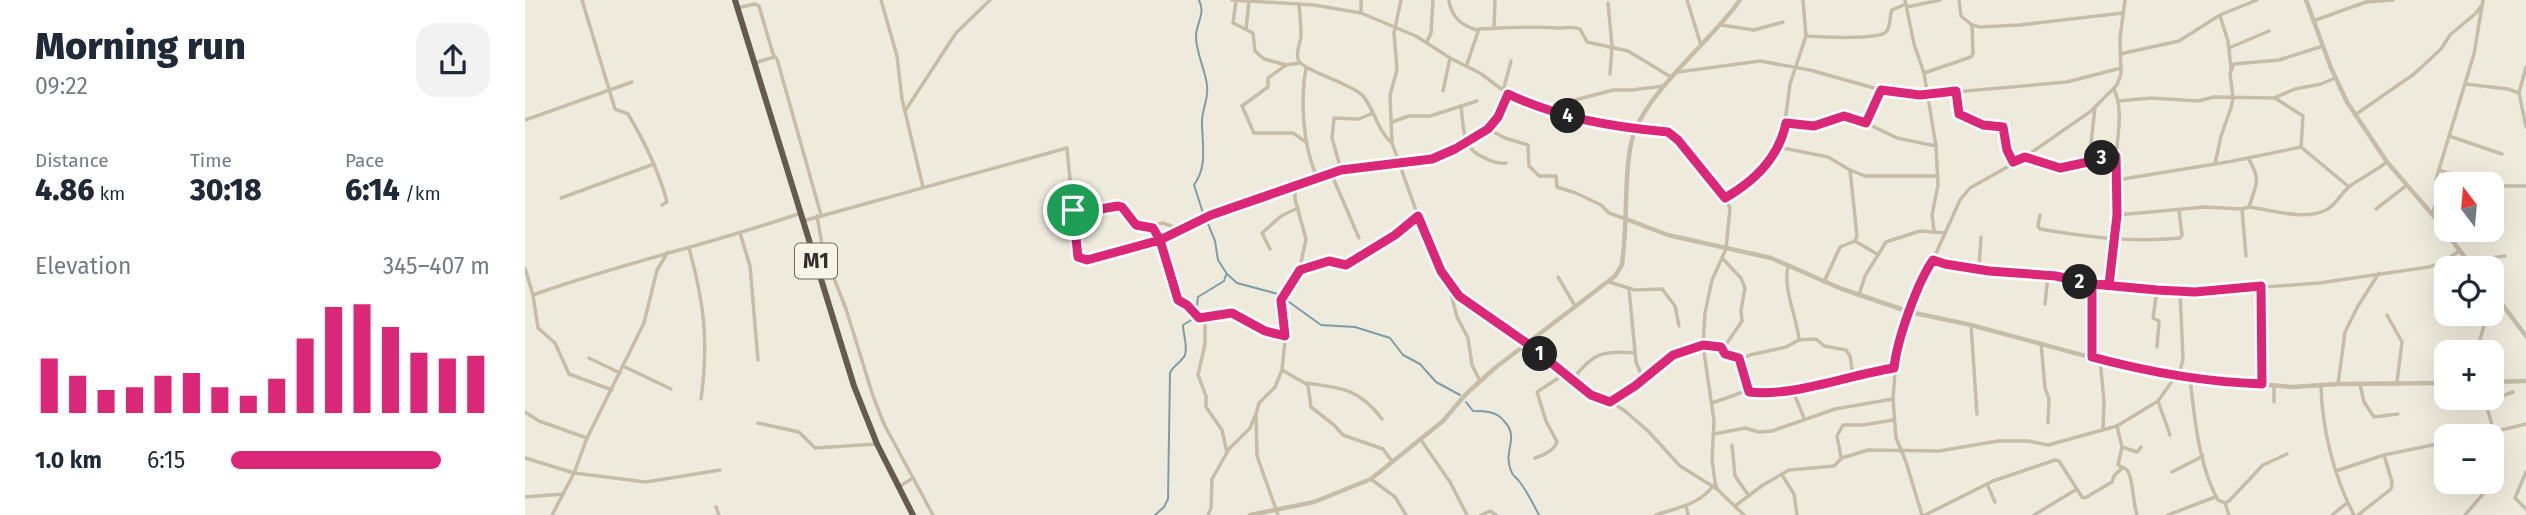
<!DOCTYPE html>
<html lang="en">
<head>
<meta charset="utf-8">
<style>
	:root { --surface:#fff; --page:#f2f2f3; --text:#1f2937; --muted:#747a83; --accent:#db2777 }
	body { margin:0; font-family:"Fira Sans",sans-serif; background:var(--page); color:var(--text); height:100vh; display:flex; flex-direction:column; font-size:26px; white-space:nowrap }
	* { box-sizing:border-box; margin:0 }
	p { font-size:23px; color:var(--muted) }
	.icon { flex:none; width:38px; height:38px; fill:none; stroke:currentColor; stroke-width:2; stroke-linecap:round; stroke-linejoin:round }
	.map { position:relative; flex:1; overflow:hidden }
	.sheet { display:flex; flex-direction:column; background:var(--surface); width:525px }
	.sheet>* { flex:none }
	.needle { width:46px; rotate:344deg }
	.buttons { position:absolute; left:1909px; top:172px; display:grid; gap:14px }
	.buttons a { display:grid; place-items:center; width:70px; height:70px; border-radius:14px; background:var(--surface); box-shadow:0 7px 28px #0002; font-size:35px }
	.pin { position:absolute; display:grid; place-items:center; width:60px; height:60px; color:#fff; margin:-30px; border:4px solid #fff; border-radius:50%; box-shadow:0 2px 7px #0007 }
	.km { position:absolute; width:35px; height:35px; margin:-18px; border-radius:50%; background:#222; color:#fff; font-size:19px; line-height:35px; text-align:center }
	.round { display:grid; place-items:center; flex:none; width:74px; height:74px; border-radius:21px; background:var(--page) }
	.summary { display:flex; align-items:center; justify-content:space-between; height:119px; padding:0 35px }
	h1 { font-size:38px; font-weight:800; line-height:52px }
	.figures { display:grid; grid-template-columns:repeat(3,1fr); gap:10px; height:119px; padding:7px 35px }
	.figures div { display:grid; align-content:center }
	.figures b { font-size:30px; font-weight:800 }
	.figures small { font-size:19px; font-weight:400 }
	.figures p { font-size:19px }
	.chart { height:196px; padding:14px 35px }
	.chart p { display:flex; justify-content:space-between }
	.chart svg { width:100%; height:126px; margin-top:7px; stroke:var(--accent); stroke-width:6 }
	ul { padding:0 35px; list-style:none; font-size:23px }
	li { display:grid; grid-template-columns:112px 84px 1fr; align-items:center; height:52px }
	li i { height:18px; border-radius:9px; background:var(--accent) }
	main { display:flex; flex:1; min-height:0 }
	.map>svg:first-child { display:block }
</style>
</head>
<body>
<main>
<section class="sheet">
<div class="summary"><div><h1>Morning run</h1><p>09:22</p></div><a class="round"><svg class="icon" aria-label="share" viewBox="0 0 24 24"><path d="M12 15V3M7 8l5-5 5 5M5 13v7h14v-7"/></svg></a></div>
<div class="figures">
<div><p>Distance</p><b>4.86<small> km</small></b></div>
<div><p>Time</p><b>30:18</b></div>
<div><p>Pace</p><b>6:14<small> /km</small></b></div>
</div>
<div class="chart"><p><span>Elevation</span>345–407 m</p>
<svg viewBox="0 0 160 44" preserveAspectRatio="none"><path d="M5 44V25M15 44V31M25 44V36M35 44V35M45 44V31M55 44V30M65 44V35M75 44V38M85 44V32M95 44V18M105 44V7M115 44V6M125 44V14M135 44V23M145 44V25M155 44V24"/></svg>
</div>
<ul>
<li><b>1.0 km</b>6:15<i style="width:81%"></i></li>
</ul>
</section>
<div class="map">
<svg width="2001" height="515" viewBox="0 0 2001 515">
	<rect width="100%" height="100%" fill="#efebdc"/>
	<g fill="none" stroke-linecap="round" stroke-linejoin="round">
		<g stroke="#7e9da9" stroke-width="2">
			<path d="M 674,0 C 681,15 671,22 671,37 C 671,52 680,69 682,85 C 684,100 677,108 677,122 C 677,144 683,166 669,185 L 678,213"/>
			<polyline points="681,219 690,241 693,260 702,274 712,283 753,294 796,325 830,327 865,338 878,355 895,364 911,382 935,395"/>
			<path d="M 941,402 L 948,411 C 960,411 971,411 979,421 C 996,439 976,451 987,473 C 988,476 992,478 994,481 C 1002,491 1008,504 1014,515"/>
			<path d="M 630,515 L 639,507 L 643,499 L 645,373 C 648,365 657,362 660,355 C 663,346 658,334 658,325 L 668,319 L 671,315 L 673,297 L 699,281 L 701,275"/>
		</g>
		<g stroke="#c6bda9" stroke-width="3.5">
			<path d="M 57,0 L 90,109 L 103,114 C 119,141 134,171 142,202 L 137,205"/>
			<polyline points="356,0 372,56 377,99 398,187"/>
			<polyline points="707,0 789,5 836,13 891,36 925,58 955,73 983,94 1008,106 1081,125 1143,132 1153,140 1193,186 1205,208 1201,249 1187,280 1180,313 1178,345 1189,421 1187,459 1190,482 1192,489 1219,515"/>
			<polyline points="876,0 869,33 872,70 865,95 867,143 893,216 919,276 934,296 946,306 1003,344 1066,395 1091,405 1100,411 1123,431 1155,466 1192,489"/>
			<polyline points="1162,0 1176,45"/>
			<polyline points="1380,0 1389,44 1399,73 1411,146 1413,185 1407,215 1409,230"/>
			<polyline points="711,1 708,23 728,33 730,51 739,59 761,65"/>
			<path d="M 924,1 C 927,18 937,26 952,30"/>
			<polyline points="1083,3 1087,46 1085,74"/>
			<path d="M 774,4 C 775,15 776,26 776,37 C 775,43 771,52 773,59 C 775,70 826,83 838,96 C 850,110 852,130 866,142"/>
			<polyline points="1382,7 1415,0"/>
			<polyline points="212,8 230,4 234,6 248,54 252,59 296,215"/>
			<polyline points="836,13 836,0"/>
			<polyline points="1695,16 1703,41 1706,68"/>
			<polyline points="1788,21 1841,2 1868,0"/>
			<polyline points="1196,25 1229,30 1258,22"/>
			<polyline points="1447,25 1455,27 1495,25 1598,13"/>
			<polyline points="969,28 970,0"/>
			<polyline points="721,29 724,1"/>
			<path d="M 1281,36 C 1295,37 1353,40 1361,32 C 1366,27 1364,17 1367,10 L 1381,4"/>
			<polyline points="902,42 906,33 908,0"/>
			<polyline points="1704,48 1744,31"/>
			<polyline points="1595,54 1654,41 1695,15 1732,0"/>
			<polyline points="230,63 249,57"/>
			<polyline points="774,63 761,65 743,78 743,87 717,106 729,133 768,133 781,142"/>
			<path d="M 942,64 L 954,29 C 981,28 1006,26 1033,28 C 1041,28 1047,26 1055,29 L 1062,42 L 1103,51 L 1146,77"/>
			<polyline points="2001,67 1994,93 2001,127"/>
			<path d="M 781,68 C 775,100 778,147 792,177"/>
			<polyline points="1153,72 1235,61 1285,70 1356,90 1395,95 1542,82 1596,68"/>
			<polyline points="1399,73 1446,57 1448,54 1447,25 1436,16 1434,0"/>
			<polyline points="1940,84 1983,89 1994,93"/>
			<polyline points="918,91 925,58"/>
			<polyline points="978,91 986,61"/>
			<polyline points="1431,91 1434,114 1458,125 1478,127 1482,151 1488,162"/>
			<polyline points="1750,98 1778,116 1776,147"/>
			<polyline points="1050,100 1088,90 1107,90 1139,86"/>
			<polyline points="1594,101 1626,98 1673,101 1689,97 1749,98 1770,89 1796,84 1810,78"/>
			<path d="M 936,106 C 939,128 936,149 960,158 C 967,162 973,164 981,163"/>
			<polyline points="380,111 431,33 465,0"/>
			<polyline points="1830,115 1889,74 1916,49 1925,35 1951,13 1957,5"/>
			<polyline points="0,120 107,82"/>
			<polyline points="867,122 884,116 905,116 952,101"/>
			<polyline points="1261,123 1289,126 1319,116 1341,123 1372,138 1411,146"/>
			<polyline points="1341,123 1356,90"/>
			<polyline points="963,129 980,138 1003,145 1004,166 1014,176 1031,176 1032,187 1051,193 1076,205 1084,213 1101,219"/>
			<polyline points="1924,136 1977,154"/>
			<polyline points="1253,147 1303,157 1325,170 1340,176 1413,176"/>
			<polyline points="1500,157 1535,168 1591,156"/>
			<path d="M 1723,158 C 1737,181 1731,184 1724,207"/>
			<polyline points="1564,161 1570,107"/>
			<polyline points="1690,164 1696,136 1706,108 1708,98 1705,73 1709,64 1754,60 1798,46"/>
			<polyline points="816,170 807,138 809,118 834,119 848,113"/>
			<polyline points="1914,170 1956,184"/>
			<polyline points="806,173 834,238"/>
			<polyline points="1592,180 1708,161 1776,147 1824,187"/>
			<polyline points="770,186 770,199 781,239 774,272 756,300 760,341 757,370 783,385 786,407 809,425 818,435 858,449 867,461"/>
			<polyline points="1967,186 2001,186"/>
			<polyline points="36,198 129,164"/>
			<polyline points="1200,198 1216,189 1233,174 1247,156 1258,137 1265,84 1281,36 1278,0"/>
			<polyline points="1717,209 1721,256"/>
			<polyline points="1851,209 1882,185"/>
			<polyline points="548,210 564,211 593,206 597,207 611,225 628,228 635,240 653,300 662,305 674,318 707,313 740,331 760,336"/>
			<polyline points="1907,214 1912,200 1911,179 1949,54 1958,0"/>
			<path d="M 1515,215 L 1513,226 L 1515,229 C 1562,237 1608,243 1655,238 L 1657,235 L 1654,210"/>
			<path d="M 1592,215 L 1680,207 L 1717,209 L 1724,207 C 1748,210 1779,221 1801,210 C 1811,205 1816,193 1825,186 C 1837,178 1850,171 1862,162"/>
			<polyline points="292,216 298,250 321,309 348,396 359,424 408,515"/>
			<polyline points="278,221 542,148 552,254 558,260 562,260 635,240 681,217 816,170 907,159 930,149 963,129 973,117 982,95"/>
			<polyline points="623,226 638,223 657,230"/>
			<polyline points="215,233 225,266 233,360"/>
			<polyline points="1330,241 1352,254"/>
			<path d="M 164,248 C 179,302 184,342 176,399"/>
			<polyline points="745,249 737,233 756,216 773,208"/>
			<polyline points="1408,260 1420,264 1464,271 1532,276 1567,284 1670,292 1794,283 1904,267 1919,262 1934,251"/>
			<polyline points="1942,261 1980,256"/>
			<path d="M 1263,266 C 1258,290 1271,314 1274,339"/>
			<polyline points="0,268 8,295 13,328 30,343 44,374 87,390"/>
			<polyline points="1454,269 1456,237"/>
			<polyline points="775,270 804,261 821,265 870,235 893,216"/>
			<polyline points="1033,277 1050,306"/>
			<polyline points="923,282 932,317 943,338 947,365 955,381"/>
			<polyline points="1084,282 1110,290 1137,289 1150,306 1154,326"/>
			<polyline points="1299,282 1315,247 1330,241 1332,236 1325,170"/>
			<polyline points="1567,284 1567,357"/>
			<path d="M 1585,285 C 1590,242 1591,202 1591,159 C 1592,136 1599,111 1589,89"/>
			<polyline points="1736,286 1737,384"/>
			<polyline points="1104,289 1111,362 1118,379"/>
			<path d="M 8,295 C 96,263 187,244 276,213"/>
			<polyline points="1334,295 1340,276 1361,242 1395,231 1420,233"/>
			<polyline points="1520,304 1523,275"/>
			<polyline points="1862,315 1877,342 1872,382"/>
			<polyline points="680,318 680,344 673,375 681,396 681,407 697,430 702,453"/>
			<polyline points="1446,325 1452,414"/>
			<polyline points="1516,343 1520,388 1524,399 1523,423"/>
			<polyline points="1196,347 1200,354 1206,353 1214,358 1224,392"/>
			<polyline points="1632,347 1634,321 1628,318 1632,290"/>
			<polyline points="1951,352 1963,313"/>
			<polyline points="64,358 95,373"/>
			<polyline points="1575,359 1579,402 1578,429"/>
			<polyline points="1215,360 1225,355 1261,347 1274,340 1291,339 1299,346 1321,350 1325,356 1328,375"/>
			<polyline points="98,366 146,389"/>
			<path d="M 1665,378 C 1669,415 1674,467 1693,500 L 1700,503 L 1704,501 L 1738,465 L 1762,454"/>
			<path d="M 1048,379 C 1068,353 1078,350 1110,353"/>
			<path d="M 780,383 C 816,388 834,388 857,419"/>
			<polyline points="1813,384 1820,332 1833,306 1854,273"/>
			<polyline points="1835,384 1839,402 1849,417 1873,414"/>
			<path d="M 1796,386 C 1797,429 1809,477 1829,515"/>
			<polyline points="1268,391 1279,418"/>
			<polyline points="1633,401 1645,435"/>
			<polyline points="1085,402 1110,386 1148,355 1178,345 1194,348 1202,343 1217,321 1216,310 1220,288 1216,278 1197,258"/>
			<polyline points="1749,402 1749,385"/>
			<polyline points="1187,403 1218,392 1268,391 1328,375 1369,368"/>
			<polyline points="1961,404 1969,432"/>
			<polyline points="1940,406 1950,406 1988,392"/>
			<polyline points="0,412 14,421 62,438"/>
			<polyline points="233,423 274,432 290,448 352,444"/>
			<path d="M 1592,426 L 1597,447 L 1593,465 C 1596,467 1600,468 1602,470 C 1608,476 1608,504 1612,515"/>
			<polyline points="1189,434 1220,428 1234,432 1247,431 1310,409 1368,399"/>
			<polyline points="1952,436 2001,424"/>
			<polyline points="896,440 925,482 942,515"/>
			<polyline points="1910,444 1922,462"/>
			<polyline points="1207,445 1210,476 1224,496"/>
			<polyline points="1597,447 1612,452 1616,447"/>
			<polyline points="1316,457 1312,436 1318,425 1338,425 1368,420"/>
			<polyline points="0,458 49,473 121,482 195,470"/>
			<path d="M 1010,458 C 1018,455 1029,451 1032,442 L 1021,421 L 1012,392 L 1041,373"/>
			<polyline points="1811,471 1859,455 1922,442"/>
			<polyline points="1647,472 1678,456"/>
			<polyline points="2001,472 1990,498 2001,509"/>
			<polyline points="1257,475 1269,494 1272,515"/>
			<polyline points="846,479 870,497 881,515"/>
			<polyline points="1462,484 1470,502"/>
			<polyline points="375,486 388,478"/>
			<polyline points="0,497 38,494"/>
			<polyline points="1700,503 1704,515"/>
			<polyline points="1161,506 1163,515"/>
			<polyline points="1210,506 1238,485 1264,470 1309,466 1317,458 1343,450 1414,451 1473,441 1503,441 1523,445 1592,426 1633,401 1655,370 1658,360 1655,291"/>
			<polyline points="191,507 194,515"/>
			<polyline points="27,515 49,473 62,438 119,323 132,270 143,252"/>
			<polyline points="683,515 686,508 687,479 704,449 725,428 730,416"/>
			<polyline points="753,515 732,456 731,414 734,403 750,387 757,370"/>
			<polyline points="956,515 965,511 971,515"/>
			<path d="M 1131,515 C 1151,508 1174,505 1188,486"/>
			<polyline points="1397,515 1381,462 1371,438 1368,399 1372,346 1396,280 1408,260 1435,200 1445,188 1500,157 1566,111 1592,85 1596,74 1595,38 1600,0"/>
			<polyline points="1400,515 1468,481 1530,460 1534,461 1557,497 1560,498 1587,482 1589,476 1597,468"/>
			<polyline points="1509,515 1552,489"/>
			<polyline points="1643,515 1690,497"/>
			<polyline points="1807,515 1822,503"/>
			<polyline points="1833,515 1866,489 1867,482 1859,455"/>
			<polyline points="1940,515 1969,481"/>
		</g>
		<g stroke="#c6bda9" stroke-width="4.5">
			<polyline points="1781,0 1806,68 1822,102 1862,162 1907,214 1948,268"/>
			<polyline points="1101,219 1143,235 1246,258 1317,289 1385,312 1446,325 1609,369 1690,381 1768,387 1813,384 1922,383"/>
			<polyline points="1967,291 2001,336"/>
			<polyline points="1967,382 2001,381"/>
			<path d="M 725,515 L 789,502 L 846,479 L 918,421 L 941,394 L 970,368 L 1090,276 L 1097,265 L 1098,254 C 1103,219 1098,161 1110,130 C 1130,84 1186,41 1215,0"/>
		</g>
		<polyline stroke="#645a4e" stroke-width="6" points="210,0 329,386 352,444 388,515"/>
	</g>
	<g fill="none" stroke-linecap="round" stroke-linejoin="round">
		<defs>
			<path id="route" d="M 548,210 L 564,211 L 593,206 L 597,207 L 611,225 L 628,228 L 635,240 L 653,300 L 662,305 L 674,318 L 707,313 L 740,331 L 760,336 L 756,300 L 775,270 L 804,261 L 821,265 L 870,235 L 893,216 L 916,271 L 934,296 L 1003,344 L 1066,395 L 1085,402 L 1110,386 L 1148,355 L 1178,345 L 1196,347 L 1200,354 L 1214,358 L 1224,392 C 1269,397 1323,375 1369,368 C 1372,340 1392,283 1408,260 L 1420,264 L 1464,271 L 1531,276 L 1567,284 L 1632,290 L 1670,292 L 1736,286 L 1737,384 C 1679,382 1623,372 1567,357 L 1567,284 L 1584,285 L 1592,215 L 1591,156 L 1535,168 L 1500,157 L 1488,162 L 1482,150 L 1478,127 L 1458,125 L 1434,114 L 1431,91 L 1395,95 L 1356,90 L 1341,123 L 1319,116 L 1289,126 L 1261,123 C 1254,157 1230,181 1200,198 L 1153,140 L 1143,132 C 1087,127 1034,118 983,94 L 973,117 L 963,129 L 930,149 L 907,159 L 816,170 L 686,215 L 635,240 L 562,260 L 553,257 L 548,210"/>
		</defs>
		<use href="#route" stroke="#fff" stroke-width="14"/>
		<use href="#route" stroke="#db2777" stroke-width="9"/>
	</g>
	<g text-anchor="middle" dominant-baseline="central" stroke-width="7" stroke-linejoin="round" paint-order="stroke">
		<rect fill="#f7f4e8" stroke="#6e6a62" stroke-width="2" x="270" y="243.5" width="42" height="35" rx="5"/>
		<g font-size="21" font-weight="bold" fill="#342f28">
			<text x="291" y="261">M1</text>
		</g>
	</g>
</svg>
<div class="buttons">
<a><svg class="needle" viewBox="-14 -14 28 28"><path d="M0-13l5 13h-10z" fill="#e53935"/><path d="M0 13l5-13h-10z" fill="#747a83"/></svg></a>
<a><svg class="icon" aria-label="locate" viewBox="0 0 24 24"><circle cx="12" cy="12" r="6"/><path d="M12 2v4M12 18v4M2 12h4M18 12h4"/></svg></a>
<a>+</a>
<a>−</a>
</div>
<div class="pin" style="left:548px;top:210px;background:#1e9e55"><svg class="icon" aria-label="arrive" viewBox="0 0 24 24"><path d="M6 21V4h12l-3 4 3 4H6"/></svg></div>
<b class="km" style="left:1015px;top:354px">1</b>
<b class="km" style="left:1555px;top:282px">2</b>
<b class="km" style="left:1577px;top:158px">3</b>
<b class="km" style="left:1043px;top:116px">4</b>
</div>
</main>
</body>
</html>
